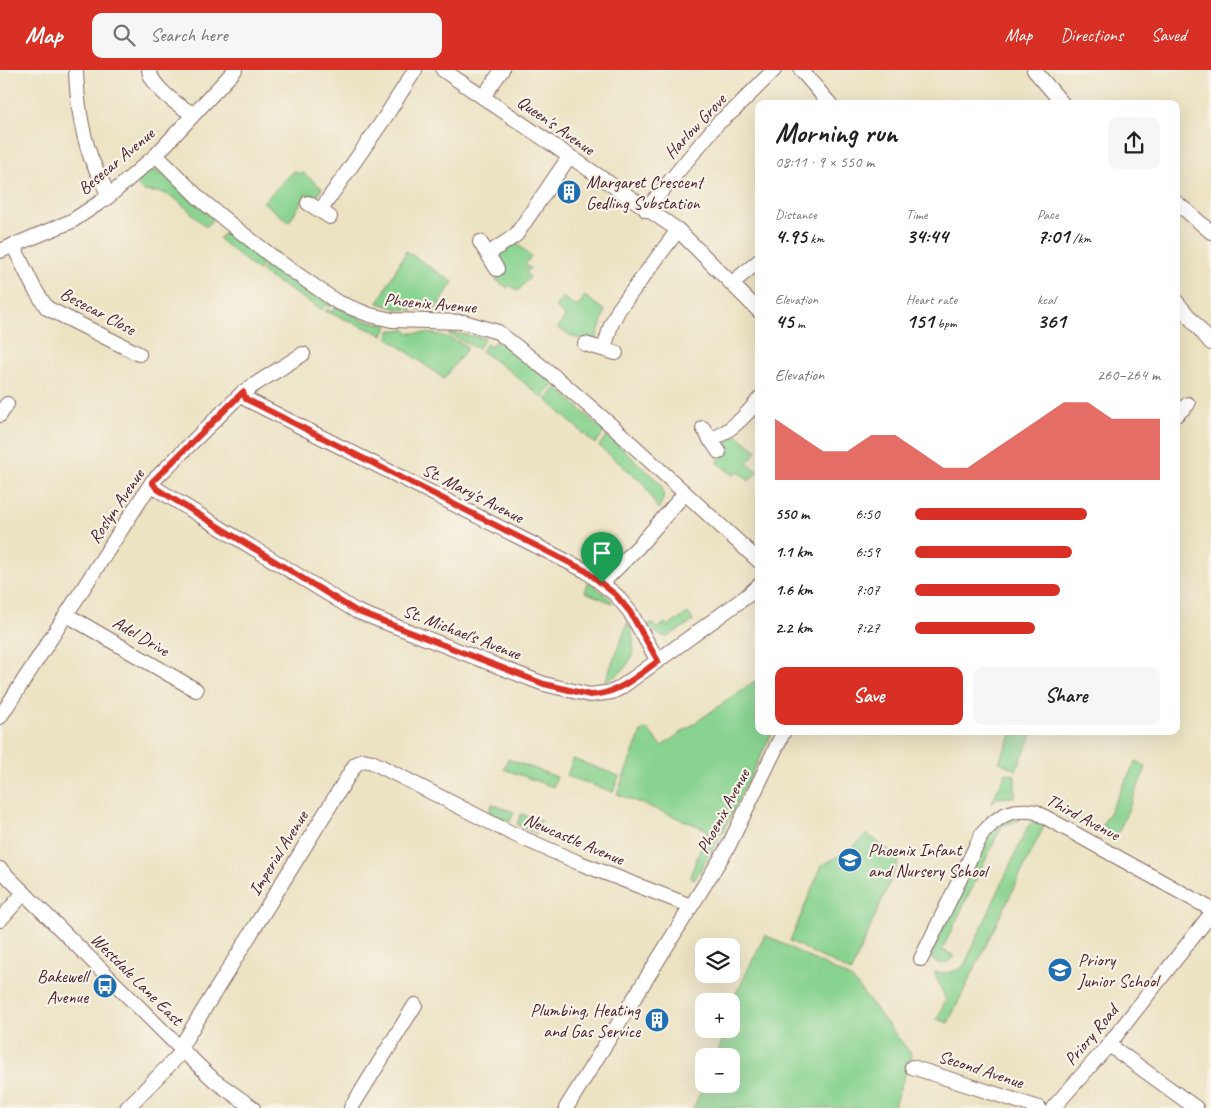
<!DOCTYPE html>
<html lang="en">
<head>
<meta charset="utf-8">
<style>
	:root { --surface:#fff; --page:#f6f6f6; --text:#202124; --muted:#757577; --accent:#d93025 }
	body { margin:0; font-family:Caveat,sans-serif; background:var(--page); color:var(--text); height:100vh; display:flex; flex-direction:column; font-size:19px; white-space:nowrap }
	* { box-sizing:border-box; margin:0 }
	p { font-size:16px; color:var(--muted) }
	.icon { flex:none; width:28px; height:28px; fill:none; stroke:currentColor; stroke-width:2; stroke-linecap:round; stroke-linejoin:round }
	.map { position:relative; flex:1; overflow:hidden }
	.drawer { position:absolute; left:755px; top:30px; width:425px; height:635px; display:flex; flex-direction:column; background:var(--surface); border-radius:10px; box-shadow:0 5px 20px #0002 }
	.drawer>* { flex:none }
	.fabs { position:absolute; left:695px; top:868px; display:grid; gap:10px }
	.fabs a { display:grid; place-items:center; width:45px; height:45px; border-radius:10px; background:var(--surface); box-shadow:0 5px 20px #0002; font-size:25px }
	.pin { position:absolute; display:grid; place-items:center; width:42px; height:42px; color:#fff; margin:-51px -21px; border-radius:50% 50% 50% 0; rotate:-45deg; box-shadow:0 0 5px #0007 }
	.pin .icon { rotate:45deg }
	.round { display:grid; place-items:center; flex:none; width:52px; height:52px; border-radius:10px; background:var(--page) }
	.headline { display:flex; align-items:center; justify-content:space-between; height:85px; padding:0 20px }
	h1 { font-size:28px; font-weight:700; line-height:38px }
	.stats { display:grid; grid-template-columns:repeat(3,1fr); gap:8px; height:85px; padding:5px 20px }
	.stats div { display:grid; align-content:center }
	.stats b { font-size:21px; font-weight:700 }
	.stats small { font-size:14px; font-weight:400 }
	.stats p { font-size:14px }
	.chart { height:140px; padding:10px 20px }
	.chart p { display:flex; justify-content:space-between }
	.chart svg { width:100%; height:90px; margin-top:5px; fill:var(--accent); opacity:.7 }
	.primary-button { display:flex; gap:10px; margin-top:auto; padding:10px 20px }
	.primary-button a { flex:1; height:58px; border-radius:10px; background:var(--accent); color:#fff; font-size:20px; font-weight:700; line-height:58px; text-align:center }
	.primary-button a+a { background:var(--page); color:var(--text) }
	ul { padding:0 20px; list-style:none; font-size:16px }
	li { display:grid; grid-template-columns:80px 60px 1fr; align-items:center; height:38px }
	li i { height:12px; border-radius:6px; background:var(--accent) }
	header { display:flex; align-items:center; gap:30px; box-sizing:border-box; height:70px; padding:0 25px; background:var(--accent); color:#fff }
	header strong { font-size:24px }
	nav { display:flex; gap:28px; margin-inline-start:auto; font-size:18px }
	.search { width:350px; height:45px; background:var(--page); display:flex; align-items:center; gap:12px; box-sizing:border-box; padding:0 18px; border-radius:10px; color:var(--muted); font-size:19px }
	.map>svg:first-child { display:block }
</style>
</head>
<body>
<header>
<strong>Map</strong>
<div class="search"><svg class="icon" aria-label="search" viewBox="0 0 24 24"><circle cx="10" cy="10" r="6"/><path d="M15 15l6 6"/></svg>Search here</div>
<nav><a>Map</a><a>Directions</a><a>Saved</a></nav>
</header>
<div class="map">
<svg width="1211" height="1038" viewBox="0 0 1211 1038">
	<rect width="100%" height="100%" fill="#f7f3e8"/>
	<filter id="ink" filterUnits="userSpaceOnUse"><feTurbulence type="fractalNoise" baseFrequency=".02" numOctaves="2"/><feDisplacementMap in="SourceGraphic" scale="10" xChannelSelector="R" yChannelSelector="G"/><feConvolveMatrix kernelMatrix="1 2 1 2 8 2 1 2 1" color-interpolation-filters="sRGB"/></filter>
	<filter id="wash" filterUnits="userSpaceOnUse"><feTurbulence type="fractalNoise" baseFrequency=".0096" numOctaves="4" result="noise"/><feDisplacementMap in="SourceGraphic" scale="20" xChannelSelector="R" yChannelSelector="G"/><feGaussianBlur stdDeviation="1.12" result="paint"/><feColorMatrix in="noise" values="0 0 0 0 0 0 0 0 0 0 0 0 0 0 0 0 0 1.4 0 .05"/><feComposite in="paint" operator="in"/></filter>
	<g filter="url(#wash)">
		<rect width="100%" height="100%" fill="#ece3c3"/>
		<g fill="#89d390" stroke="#6a795e">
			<path d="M 150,100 L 158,101 L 158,103 L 162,105 L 165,103 L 213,149 L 206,157 C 197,149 177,127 166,124 C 155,119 140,127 136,111 L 146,102 Z"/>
			<polygon points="294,101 300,105 302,102 322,118 318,125 314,126 306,124 289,152 263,132"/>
			<polygon points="225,162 265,191 258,201 219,169"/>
			<polygon points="516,172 531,187 525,194 530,198 526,203 530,207 518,221 510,215 508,218 496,210 500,204 500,196 502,193 495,185"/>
			<polygon points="406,181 453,212 435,240 397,239 378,233"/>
			<polygon points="266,195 271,198 272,196 332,234 331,237 325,235 322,240 261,202"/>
			<path d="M 585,226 L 605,241 L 596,269 C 577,271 573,267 558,258 L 565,246 L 555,237 L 562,227 L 577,237 Z"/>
			<polygon points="336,236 363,250 388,255 383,265 325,241 327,239 332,242"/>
			<path d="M 391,260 L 406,260 L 409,263 C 437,263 443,264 468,277 L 444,309 L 387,267 Z"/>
			<polygon points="453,263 485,268 478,279 448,264"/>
			<polygon points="495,271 506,276 554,314 543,328 511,302 481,281 487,274 491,277"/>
			<polygon points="557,317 604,362 595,374 546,330"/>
			<path d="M 607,365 L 660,413 C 665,424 665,429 658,439 L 643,413 L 599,376 Z"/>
			<polygon points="737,365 757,381 747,393 758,402 749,411 738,401 734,406 718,393 722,374"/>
			<polygon points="589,511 610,529 612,533 585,522"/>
			<path d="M 688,543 L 693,551 L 667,567 C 659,565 651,563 649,554 L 652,553 L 657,559 L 665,553 L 668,556 Z"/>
			<path d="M 628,552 C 640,580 632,599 605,612 Z"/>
			<polygon points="759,608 759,661 773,661 721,765 617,724 641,662 647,659 662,676"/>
			<polygon points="1013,661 1034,661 1016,700 999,692"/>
			<polygon points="508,689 557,707 553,717 504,699"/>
			<polygon points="573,689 619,706 613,722 567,706"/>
			<polygon points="1136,691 1146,697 1115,771 1099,762"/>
			<polygon points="1006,703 1015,705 1015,727 997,728 991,734"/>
			<polygon points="492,734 514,742 510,752 489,742"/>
			<polygon points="521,744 541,751 536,763 517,755"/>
			<path d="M 1020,746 L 1020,750 L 1002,756 L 942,880 L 953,885 L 952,889 C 943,896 934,896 930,884 L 981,778 L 995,756 Z"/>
			<path d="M 1039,750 L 1046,752 L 948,953 L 937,949 L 946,930 L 934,902 C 946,904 953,903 964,896 L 1028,756 L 1032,752 Z"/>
			<polygon points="706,763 719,768 695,809 690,807"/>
			<polygon points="867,764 900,788 851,902 790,871 822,795 850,780"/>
			<polygon points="765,865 852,909 912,985 893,1038 693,1038 705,1014 731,1014 731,986 716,986 723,969 723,959 731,959 731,934"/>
		</g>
	</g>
	<g filter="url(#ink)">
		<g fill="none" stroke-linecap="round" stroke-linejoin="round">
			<defs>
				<g id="minor">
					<path d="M 76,0 C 77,30 81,60 91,88 C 96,102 105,113 108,127"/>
					<path d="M 149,0 C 152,17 179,37 194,44"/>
					<polyline points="443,0 678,160 759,241"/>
					<polyline points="801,0 830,34"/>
					<polyline points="1034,0 1063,34"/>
					<polyline points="483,27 502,0"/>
					<polyline points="156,85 200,129 228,152 274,188 337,232 370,245 392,250 464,252 498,262 559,310 612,356 759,491"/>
					<polyline points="1176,132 1211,162"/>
					<polyline points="308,133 330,147"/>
					<polyline points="646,140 718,53 734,40 774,0"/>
					<polyline points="320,141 384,49 415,0"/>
					<polyline points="480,172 497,199"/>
					<polyline points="13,175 34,218 47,238 139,284"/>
					<polyline points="0,181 72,151 108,127 156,85 235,0"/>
					<polyline points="488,184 516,165 569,87"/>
					<polyline points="732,213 759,191"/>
					<polyline points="1176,231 1211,273"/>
					<polyline points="585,274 616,283"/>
					<polyline points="604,279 611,255 619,239 678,160"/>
					<polyline points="243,322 246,329 586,501 616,525 630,542 658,591"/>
					<polyline points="0,345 7,334"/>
					<polyline points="1176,345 1188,334"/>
					<polyline points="703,358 719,382"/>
					<path d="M 710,370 C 730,362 746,346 759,329"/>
					<polyline points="152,412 157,419 356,541 544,614 590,625 612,622 620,618 747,526 759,515"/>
					<polyline points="602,513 639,476 685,423"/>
					<polyline points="67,545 196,620"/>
					<polyline points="0,647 152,412 243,322 303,284"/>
					<polyline points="0,799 180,978 215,1011 253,1038"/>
					<polyline points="0,850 24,823"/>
					<path d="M 921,889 L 982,764 C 998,746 1011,737 1036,742 L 1211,839"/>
					<polyline points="180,978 355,695 363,690 372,692 509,762 577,792 691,836"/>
					<polyline points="1106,978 1112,977 1196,1038"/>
					<polyline points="912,997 1039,1038"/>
					<polyline points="127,1038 183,981"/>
					<polyline points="351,1038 415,935"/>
					<polyline points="566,1038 728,777 784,661"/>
					<polyline points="1053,1038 1106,978 1211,844"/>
				</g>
			</defs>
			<use href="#minor" stroke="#836460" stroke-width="16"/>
			<use href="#minor" stroke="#fff" stroke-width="14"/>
		</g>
	</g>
	<g fill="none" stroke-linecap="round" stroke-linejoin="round" filter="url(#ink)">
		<defs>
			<path id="route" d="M 243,322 L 246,329 L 586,501 L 616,525 L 630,542 L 658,591 C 637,606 617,625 590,625 L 544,614 L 356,541 L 157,419 L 152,412 Z"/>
		</defs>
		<use href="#route" stroke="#fff" stroke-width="10"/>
		<use href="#route" stroke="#d93025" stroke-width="6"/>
	</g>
	<defs>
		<symbol id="building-disc" viewBox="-11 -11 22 22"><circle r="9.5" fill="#1f6fb2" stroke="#f7f3e8"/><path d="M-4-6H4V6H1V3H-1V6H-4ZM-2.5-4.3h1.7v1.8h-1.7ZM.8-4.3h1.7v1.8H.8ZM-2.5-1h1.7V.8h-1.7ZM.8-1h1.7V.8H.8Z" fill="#fff"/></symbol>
		<symbol id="school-disc" viewBox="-11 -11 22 22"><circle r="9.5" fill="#1f6fb2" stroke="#f7f3e8"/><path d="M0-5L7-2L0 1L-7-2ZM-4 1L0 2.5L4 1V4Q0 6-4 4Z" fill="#fff"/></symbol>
		<symbol id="bus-disc" viewBox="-11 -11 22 22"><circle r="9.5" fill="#1f6fb2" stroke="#f7f3e8"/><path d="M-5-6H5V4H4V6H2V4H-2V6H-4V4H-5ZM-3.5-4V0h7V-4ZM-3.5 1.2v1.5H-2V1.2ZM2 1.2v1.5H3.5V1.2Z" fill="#fff"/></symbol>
	</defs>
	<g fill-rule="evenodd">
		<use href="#building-disc" x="555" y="108" width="28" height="28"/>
		<use href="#school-disc" x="836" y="776" width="28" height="28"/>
		<use href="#school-disc" x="1046" y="886" width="28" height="28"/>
		<use href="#bus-disc" x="91" y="902" width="28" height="28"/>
		<use href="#building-disc" x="643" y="936" width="28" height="28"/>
	</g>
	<g text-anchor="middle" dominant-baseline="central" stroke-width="4.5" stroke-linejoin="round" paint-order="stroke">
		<g font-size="18" fill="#4a1f2b" stroke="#f7f3e8">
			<text transform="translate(556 55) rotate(35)">Queen's Avenue</text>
			<text transform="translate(695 56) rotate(-47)">Harlow Grove</text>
			<text transform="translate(116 91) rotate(-40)">Besecar Avenue</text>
			<text transform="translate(430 233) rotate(5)">Phoenix Avenue</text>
			<text transform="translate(98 241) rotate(28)">Besecar Close</text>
			<text transform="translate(473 423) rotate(27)">St. Mary's Avenue</text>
			<text transform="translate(116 436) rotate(-56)">Roslyn Avenue</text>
			<text transform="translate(462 562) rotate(21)">St. Michael's Avenue</text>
			<text transform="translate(141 566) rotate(30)">Adel Drive</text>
			<text transform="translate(723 741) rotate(-62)">Phoenix Avenue</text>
			<text transform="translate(1083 747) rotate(28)">Third Avenue</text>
			<text transform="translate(574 769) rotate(23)">Newcastle Avenue</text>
			<text transform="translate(278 783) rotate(-58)">Imperial Avenue</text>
			<text transform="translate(137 909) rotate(45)">Westdale Lane East</text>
			<text transform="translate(1091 965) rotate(-50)">Priory Road</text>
			<text transform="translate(981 999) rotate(18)">Second Avenue</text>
		</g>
		<g font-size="18" fill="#4a1f2b" stroke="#f7f3e8" text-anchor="start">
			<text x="586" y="112">Margaret Crescent<tspan x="586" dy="21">Gedling Substation</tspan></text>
			<text x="868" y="780">Phoenix Infant<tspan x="868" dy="21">and Nursery School</tspan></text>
			<text x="1078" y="890">Priory<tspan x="1078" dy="21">Junior School</tspan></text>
			<text x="88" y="906" text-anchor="end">Bakewell<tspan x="88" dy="21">Avenue</tspan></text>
			<text x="640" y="940" text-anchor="end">Plumbing, Heating<tspan x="640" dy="21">and Gas Service</tspan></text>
		</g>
	</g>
</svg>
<div class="fabs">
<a><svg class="icon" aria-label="layers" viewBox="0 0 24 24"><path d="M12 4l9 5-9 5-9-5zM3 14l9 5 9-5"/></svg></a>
<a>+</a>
<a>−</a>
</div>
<div class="pin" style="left:602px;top:513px;background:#1e9e55"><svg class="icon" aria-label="arrive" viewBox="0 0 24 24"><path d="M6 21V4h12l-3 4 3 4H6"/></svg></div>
<section class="drawer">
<div class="headline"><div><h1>Morning run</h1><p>08:11 · 9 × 550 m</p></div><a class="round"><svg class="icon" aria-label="share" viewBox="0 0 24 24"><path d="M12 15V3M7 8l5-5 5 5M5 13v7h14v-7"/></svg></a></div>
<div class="stats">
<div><p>Distance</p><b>4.95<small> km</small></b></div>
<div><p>Time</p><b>34:44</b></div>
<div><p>Pace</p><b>7:01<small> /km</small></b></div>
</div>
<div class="stats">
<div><p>Elevation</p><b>45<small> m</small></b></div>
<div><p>Heart rate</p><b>151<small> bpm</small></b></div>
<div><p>kcal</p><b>361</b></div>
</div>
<div class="chart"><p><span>Elevation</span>260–264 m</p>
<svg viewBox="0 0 160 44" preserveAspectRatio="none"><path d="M0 44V14L10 22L20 30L30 30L40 22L50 22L60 30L70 38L80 38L90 30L100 22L110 14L120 6L130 6L140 14L150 14L160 14V44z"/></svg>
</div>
<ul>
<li><b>550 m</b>6:50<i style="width:70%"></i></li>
<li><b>1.1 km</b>6:59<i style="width:64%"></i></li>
<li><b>1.6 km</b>7:07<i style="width:59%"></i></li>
<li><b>2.2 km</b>7:27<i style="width:49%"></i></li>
</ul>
<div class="primary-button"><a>Save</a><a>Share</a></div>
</section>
</div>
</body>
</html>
